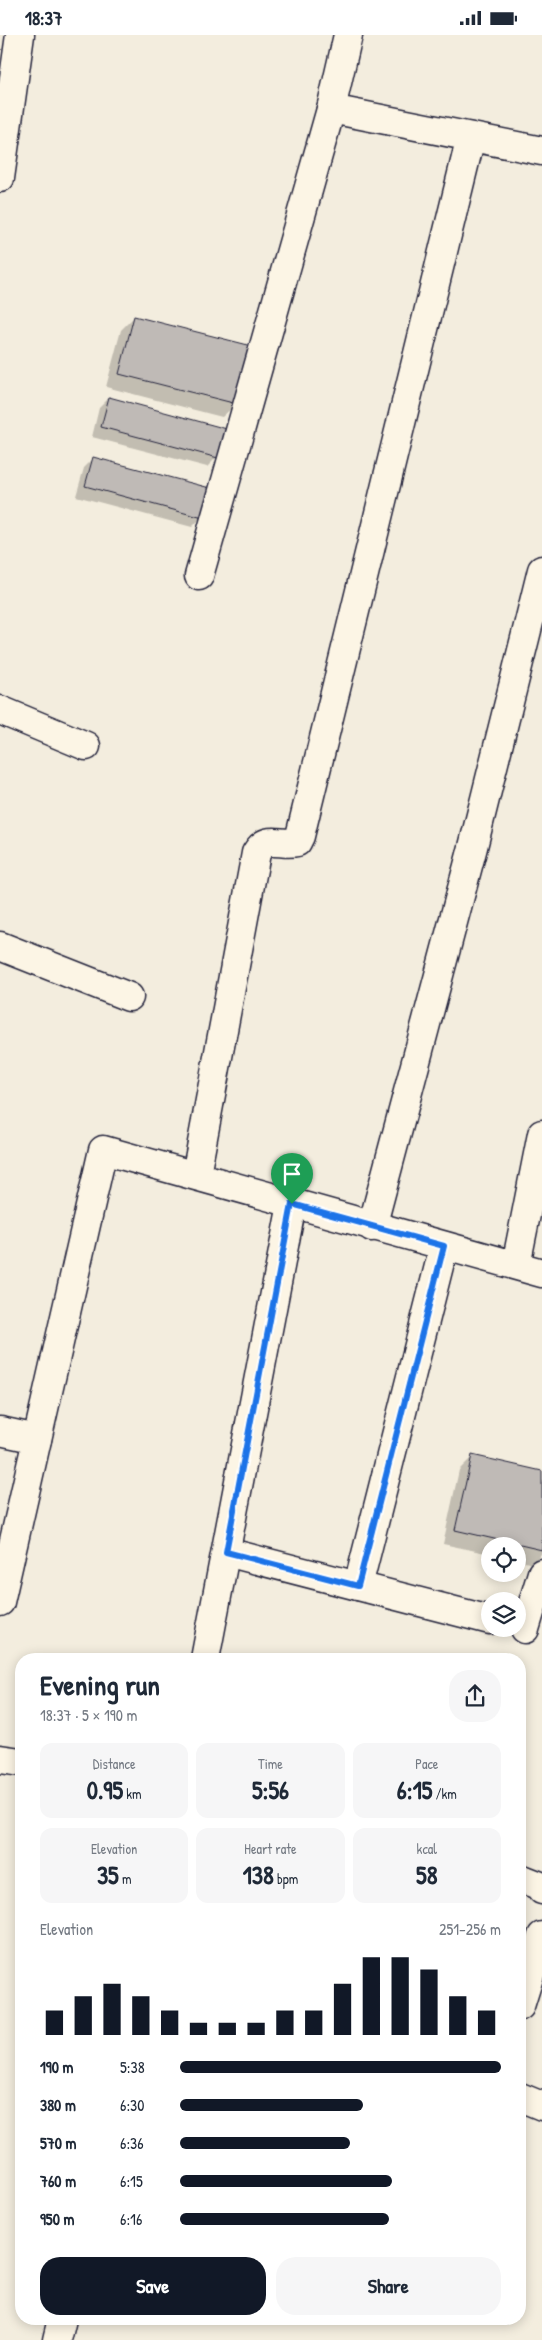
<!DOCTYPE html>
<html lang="en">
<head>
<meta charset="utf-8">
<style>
	:root { --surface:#fff; --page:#f6f6f7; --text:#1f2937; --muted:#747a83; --accent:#111827 }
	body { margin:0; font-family:"Patrick Hand",sans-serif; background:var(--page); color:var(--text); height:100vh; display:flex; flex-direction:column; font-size:19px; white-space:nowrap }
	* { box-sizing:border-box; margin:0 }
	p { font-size:16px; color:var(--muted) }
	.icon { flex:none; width:28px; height:28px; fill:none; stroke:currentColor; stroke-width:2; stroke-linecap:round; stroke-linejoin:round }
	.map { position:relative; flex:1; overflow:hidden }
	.panel { position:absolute; left:15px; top:1618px; width:511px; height:672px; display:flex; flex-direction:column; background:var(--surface); border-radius:20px; box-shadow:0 2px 12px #0003 }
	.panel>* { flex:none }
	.controls { position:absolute; left:481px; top:1502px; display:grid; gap:10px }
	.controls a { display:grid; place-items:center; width:45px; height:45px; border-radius:50%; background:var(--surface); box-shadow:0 2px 12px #0003; font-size:25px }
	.pin { position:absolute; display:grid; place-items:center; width:42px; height:42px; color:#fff; margin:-51px -21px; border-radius:50% 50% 50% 0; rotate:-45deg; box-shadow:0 0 5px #0007 }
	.pin .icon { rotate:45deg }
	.round { display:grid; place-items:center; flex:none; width:52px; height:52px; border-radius:20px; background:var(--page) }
	.headline { display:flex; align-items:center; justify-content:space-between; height:85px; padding:0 25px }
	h1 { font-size:28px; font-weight:700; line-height:38px }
	.metrics { display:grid; grid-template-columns:repeat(3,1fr); gap:8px; height:85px; padding:5px 25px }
	.metrics div { display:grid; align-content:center; border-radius:12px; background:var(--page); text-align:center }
	.metrics b { font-size:25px; font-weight:700 }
	.metrics small { font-size:14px; font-weight:400 }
	.metrics p { font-size:14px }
	.chart { height:140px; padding:10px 25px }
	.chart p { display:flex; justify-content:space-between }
	.chart svg { width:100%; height:90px; margin-top:5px; stroke:var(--accent); stroke-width:6 }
	.button { display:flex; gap:10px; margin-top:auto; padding:10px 25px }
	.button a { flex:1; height:58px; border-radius:20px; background:var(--accent); color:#fff; font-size:20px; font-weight:700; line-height:58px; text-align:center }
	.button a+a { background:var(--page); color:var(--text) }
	ul { padding:0 25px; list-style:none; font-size:16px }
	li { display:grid; grid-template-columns:80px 60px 1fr; align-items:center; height:38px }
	li i { height:12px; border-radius:6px; background:var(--accent) }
	.status { display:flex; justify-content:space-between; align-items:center; height:35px; padding:0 25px; background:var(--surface); direction:ltr }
	.status svg { height:14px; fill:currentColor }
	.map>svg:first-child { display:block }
</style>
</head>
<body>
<div class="status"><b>18:37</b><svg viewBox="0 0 49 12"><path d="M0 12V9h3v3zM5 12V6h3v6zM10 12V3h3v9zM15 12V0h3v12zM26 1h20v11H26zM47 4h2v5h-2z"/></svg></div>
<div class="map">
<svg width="542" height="2305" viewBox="0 0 542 2305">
	<rect width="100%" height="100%" fill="#f3edde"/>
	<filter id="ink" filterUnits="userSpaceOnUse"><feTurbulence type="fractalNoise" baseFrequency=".02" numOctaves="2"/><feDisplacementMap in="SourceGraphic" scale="10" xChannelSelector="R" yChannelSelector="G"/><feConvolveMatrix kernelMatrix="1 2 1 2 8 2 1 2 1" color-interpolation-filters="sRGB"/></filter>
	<g filter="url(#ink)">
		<g fill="#0003">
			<polygon points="134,282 236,369 222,382 106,352 121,295"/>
			<polygon points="109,363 217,422 207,432 92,402 99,373"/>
			<polygon points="94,423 202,482 192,492 76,461 84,433"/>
			<polygon points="472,1422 542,1437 542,1518 532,1529 518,1525 518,1511 490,1511 490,1519 443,1509 459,1435"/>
		</g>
		<g fill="#bfbab6" stroke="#22223b">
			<polygon points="134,281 252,311 237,369 119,339"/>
			<polygon points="109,362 227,394 218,423 101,392"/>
			<polygon points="93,422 210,453 203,483 85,451"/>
			<polygon points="472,1420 542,1436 542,1515 455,1495"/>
		</g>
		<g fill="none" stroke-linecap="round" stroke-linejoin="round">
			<defs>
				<g id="minor">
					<polyline points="348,0 331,74 542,116"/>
					<polyline points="0,143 20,0"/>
					<polyline points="199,541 331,74"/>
					<polyline points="0,675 86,711"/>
					<polyline points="0,911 129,962"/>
					<path d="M 196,1140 L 256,818 C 267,799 280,811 297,807 L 300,801 L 471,102"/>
					<polyline points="372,1192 473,812 542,535"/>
					<polyline points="516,1230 542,1099"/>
					<polyline points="0,1396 37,1404"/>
					<polyline points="226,1517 490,1585"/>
					<polyline points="358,1551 444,1211"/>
					<polyline points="0,1567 103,1115 542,1238"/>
					<polyline points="525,1594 542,1538"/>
					<polyline points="205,1624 292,1169"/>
					<polyline points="0,1724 21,1727"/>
					<polyline points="520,1843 538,1850 542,1855"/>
					<polyline points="520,1971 542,1901"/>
					<polyline points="520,2062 542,2071"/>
					<polyline points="57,2305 62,2284"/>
				</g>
			</defs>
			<use href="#minor" stroke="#22223b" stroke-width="31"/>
			<use href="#minor" stroke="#fcf5e5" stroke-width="28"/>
		</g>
	</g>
	<g fill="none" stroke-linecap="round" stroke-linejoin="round" filter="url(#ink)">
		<defs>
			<polygon id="route" points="292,1169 444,1211 358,1551 226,1517"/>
		</defs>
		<use href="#route" stroke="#fff" stroke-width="10"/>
		<use href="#route" stroke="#1a73e8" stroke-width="6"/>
	</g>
</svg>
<div class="controls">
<a><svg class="icon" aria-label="locate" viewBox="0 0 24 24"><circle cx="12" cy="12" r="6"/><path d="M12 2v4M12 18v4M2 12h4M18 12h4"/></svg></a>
<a><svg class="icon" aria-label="layers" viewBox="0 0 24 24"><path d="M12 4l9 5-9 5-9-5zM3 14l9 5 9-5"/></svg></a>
</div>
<div class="pin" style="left:292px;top:1169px;background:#1e9e55"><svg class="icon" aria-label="arrive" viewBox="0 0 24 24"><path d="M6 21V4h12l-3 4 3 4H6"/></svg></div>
<section class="panel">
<div class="headline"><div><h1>Evening run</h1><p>18:37 · 5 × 190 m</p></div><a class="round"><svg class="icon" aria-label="share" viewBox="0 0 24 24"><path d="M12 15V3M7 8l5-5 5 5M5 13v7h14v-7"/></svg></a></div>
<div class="metrics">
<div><p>Distance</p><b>0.95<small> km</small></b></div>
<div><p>Time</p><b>5:56</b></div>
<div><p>Pace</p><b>6:15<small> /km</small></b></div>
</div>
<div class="metrics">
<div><p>Elevation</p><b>35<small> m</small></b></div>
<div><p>Heart rate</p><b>138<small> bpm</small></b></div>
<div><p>kcal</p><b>58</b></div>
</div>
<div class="chart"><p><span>Elevation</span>251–256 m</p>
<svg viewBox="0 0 160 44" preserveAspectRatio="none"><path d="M5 44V32M15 44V25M25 44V19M35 44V25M45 44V32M55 44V38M65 44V38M75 44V38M85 44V32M95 44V32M105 44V19M115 44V6M125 44V6M135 44V12M145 44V25M155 44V32"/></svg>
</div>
<ul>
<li><b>190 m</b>5:38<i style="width:100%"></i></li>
<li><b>380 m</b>6:30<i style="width:57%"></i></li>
<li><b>570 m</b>6:36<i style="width:53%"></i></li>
<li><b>760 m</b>6:15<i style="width:66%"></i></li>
<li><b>950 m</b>6:16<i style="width:65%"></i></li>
</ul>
<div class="button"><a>Save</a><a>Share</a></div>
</section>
</div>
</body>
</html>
